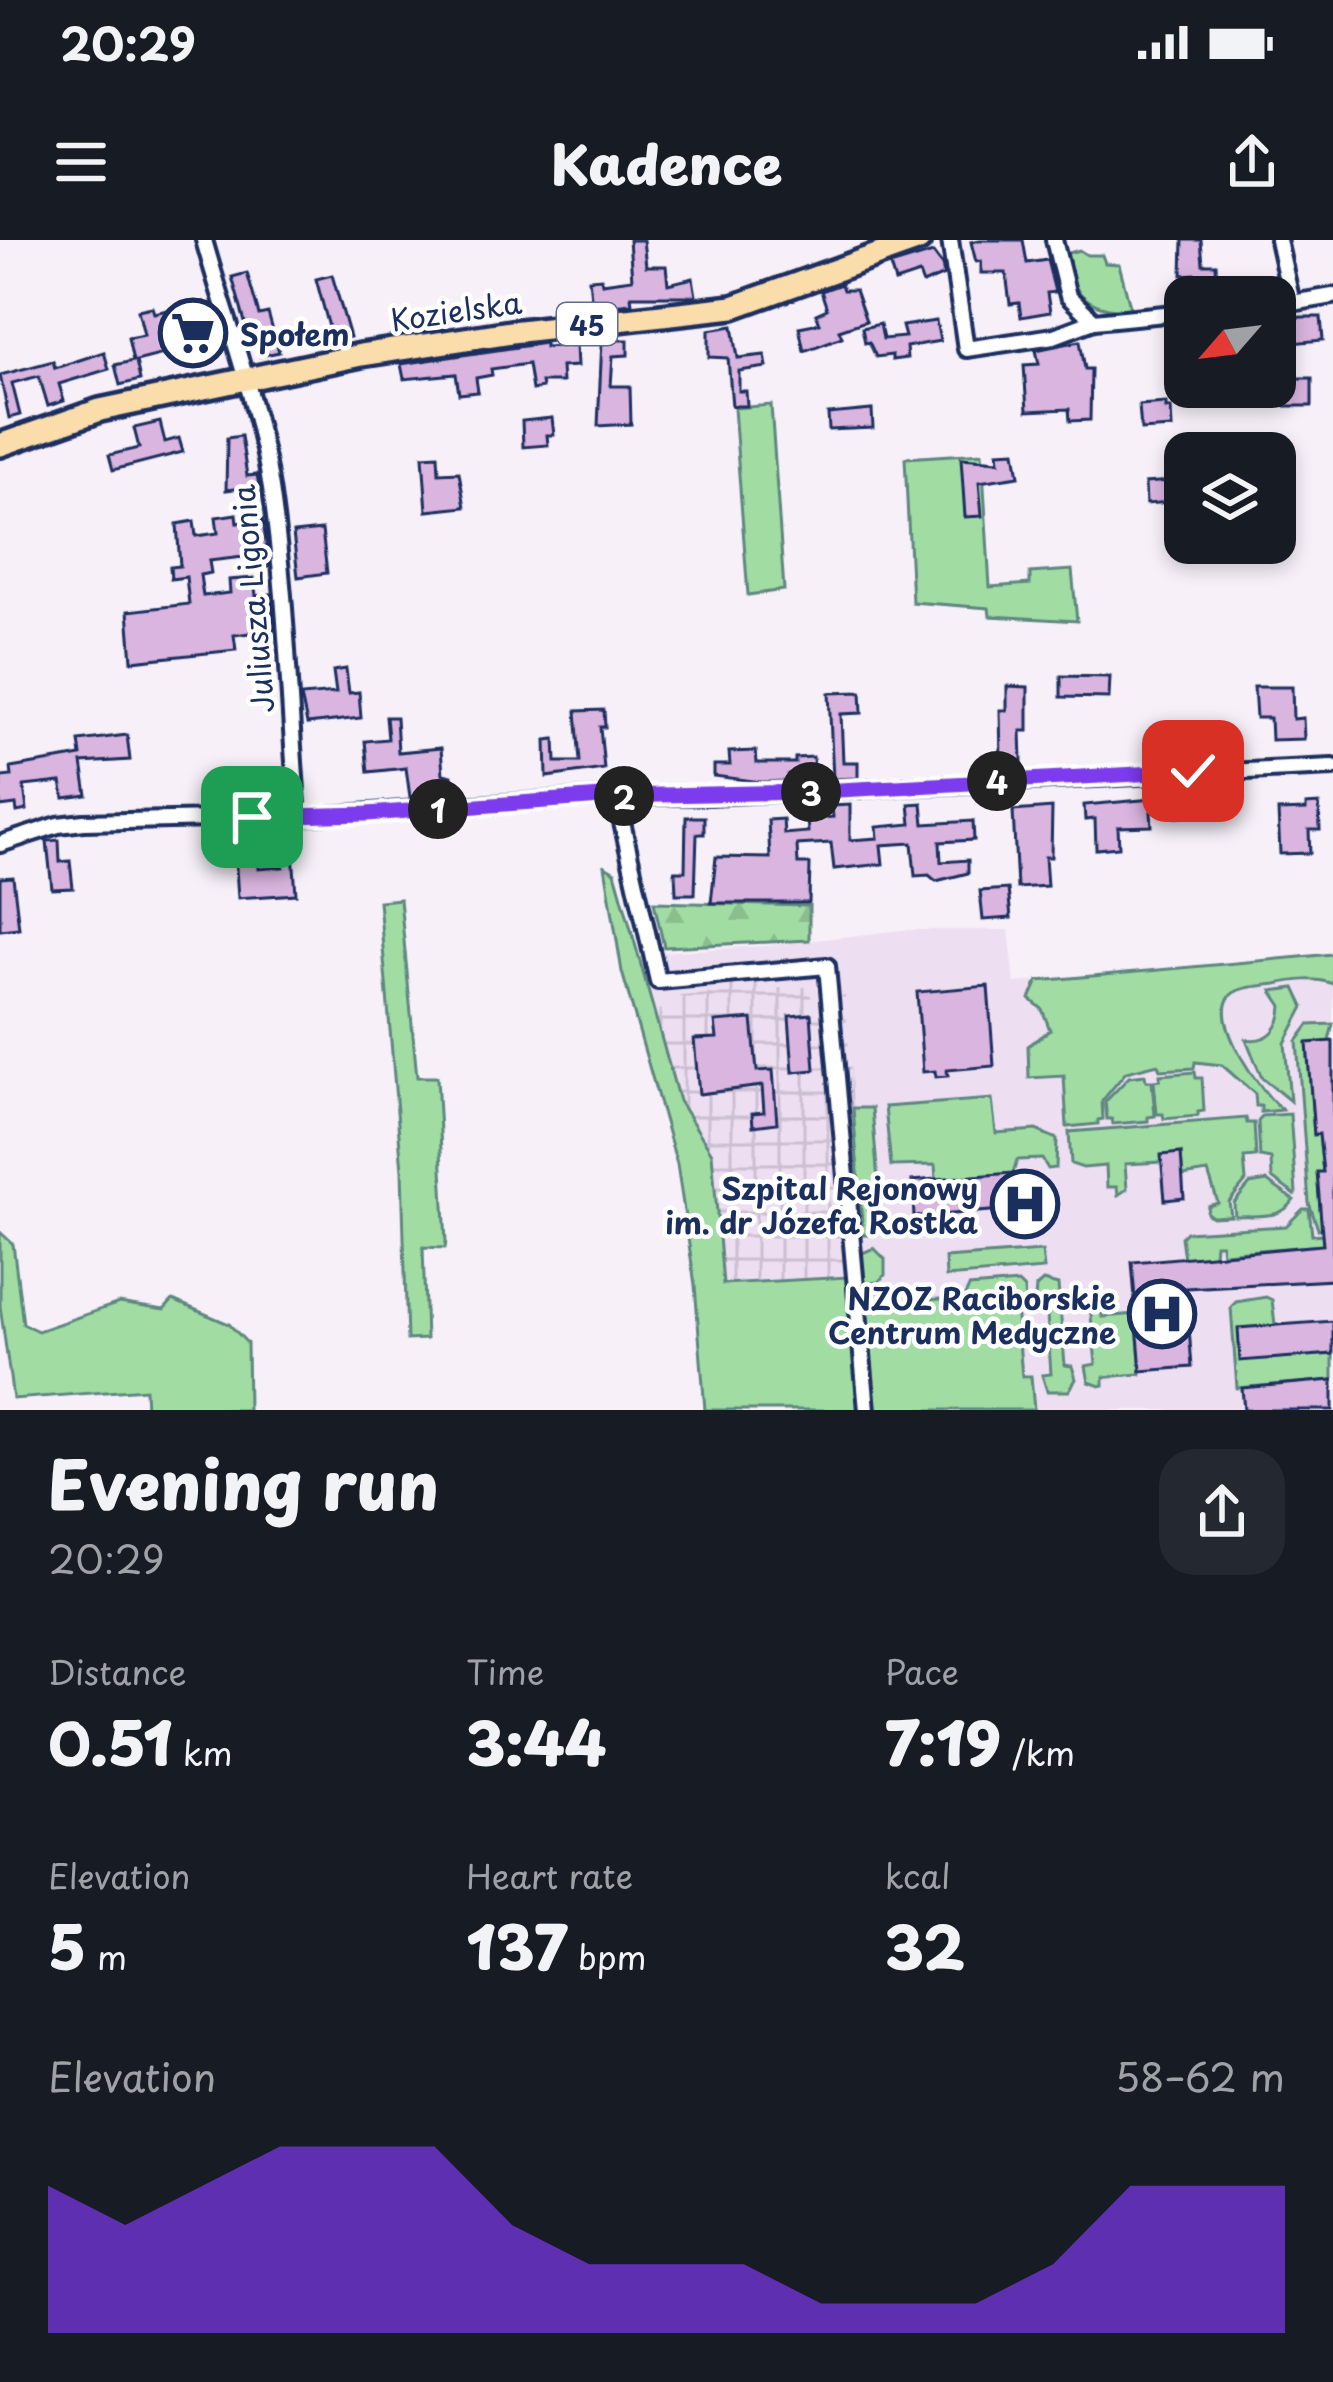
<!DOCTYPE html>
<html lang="en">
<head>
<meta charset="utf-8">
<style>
	:root { --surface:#171b24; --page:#242831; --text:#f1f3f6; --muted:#9ea1a6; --accent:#7c3aed }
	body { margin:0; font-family:"Playpen Sans",sans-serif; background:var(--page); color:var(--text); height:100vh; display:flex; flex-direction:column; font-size:45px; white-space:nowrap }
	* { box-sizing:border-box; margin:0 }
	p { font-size:39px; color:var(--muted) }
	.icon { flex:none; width:66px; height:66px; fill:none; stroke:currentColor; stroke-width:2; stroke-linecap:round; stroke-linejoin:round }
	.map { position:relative; height:1170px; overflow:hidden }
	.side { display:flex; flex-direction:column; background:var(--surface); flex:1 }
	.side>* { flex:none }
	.needle { width:78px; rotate:242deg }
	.buttons { position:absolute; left:1164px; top:36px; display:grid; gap:24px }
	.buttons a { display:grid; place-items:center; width:132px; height:132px; border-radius:24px; background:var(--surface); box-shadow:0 6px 18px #0003; font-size:60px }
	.pin { position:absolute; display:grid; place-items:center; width:102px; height:102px; color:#fff; margin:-51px; border-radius:24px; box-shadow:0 6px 18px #0006 }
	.km { position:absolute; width:60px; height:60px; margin:-30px; border-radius:50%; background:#222; color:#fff; font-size:33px; line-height:60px; text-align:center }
	.round { display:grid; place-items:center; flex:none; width:126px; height:126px; border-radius:36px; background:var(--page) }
	.overview { display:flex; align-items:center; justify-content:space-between; height:204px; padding:0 48px }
	h1 { font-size:66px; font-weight:800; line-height:90px }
	.metrics { display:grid; grid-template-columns:repeat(3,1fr); gap:18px; height:204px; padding:12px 48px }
	.metrics div { display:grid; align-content:center }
	.metrics b { font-size:60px; font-weight:800 }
	.metrics small { font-size:33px; font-weight:400 }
	.metrics p { font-size:33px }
	.chart { height:336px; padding:24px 48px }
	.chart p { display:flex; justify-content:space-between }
	.chart svg { width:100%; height:216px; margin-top:12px; fill:var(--accent); opacity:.7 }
	.status { display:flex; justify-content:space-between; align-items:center; height:84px; padding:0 60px; background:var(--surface); direction:ltr }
	.status svg { height:33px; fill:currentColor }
	header { display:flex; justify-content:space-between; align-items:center; height:156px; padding:0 48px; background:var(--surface); font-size:54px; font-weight:800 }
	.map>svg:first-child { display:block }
</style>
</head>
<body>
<div class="status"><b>20:29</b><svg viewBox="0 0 49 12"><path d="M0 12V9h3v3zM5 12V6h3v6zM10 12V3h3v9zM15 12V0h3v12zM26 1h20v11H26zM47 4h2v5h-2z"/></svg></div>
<header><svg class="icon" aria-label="menu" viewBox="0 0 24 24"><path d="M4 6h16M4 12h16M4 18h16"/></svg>Kadence<svg class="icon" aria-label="share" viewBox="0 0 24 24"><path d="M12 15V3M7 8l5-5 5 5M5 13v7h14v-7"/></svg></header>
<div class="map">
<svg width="1333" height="1170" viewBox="0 0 1333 1170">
	<defs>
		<pattern id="industrial-grid" width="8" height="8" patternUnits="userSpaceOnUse" patternTransform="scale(3)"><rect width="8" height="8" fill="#eedef1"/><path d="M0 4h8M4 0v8" fill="none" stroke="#ccbfd1"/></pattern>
		<pattern id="forest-firs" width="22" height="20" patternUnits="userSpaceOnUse" patternTransform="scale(3)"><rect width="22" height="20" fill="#a1dda3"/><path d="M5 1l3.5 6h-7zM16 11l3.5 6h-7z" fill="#8abe8f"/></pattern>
	</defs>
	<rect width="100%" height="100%" fill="#f7f0f9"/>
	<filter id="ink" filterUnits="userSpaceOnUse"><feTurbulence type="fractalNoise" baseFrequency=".00833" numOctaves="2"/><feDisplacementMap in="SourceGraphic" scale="24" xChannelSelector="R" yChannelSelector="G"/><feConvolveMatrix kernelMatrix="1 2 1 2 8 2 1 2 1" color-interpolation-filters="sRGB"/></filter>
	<g filter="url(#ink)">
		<polygon fill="#eedef1" points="901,690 1009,690 1015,743 1333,714 1333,1170 859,1170 848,1037 723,1045 720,1014 654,771 646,726 657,712 765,706"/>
		<polygon fill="url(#industrial-grid)" points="760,743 764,749 807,747 812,759 845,756 866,1037 723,1045 712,913 679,861 654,771 674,766 680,756 717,753 722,745"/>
		<g fill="#a1dda3" stroke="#5e8680" stroke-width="3">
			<path d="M 1079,10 L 1087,15 L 1102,15 L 1105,23 L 1119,24 L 1131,70 C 1087,70 1074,55 1061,15 Z"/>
			<polygon points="771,165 784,350 748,355 734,168"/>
			<polygon points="982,213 990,347 1030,344 1030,333 1072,330 1077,381 990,376 989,368 912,362 905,218"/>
			<polygon points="605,626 615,632 679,861 712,913 723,1044 848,1037 859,1170 705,1170 695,1045 677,924 622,732"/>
			<polygon points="400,659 417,837 437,837 446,1002 445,1008 423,1007 426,1099 407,1100 402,930 379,661"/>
			<path d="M 1333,714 L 1333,744 C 1315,737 1295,740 1276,744 C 1263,746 1240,746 1231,755 C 1208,780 1262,854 1282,870 L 1261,872 L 1261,866 L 1256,866 L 1255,854 L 1222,825 L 1195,822 L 1194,828 L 1160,830 L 1158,824 L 1126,832 L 1102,861 L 1103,879 L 1098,880 L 1098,884 L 1067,887 L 1064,836 L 1029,838 L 1028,806 L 1050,790 L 1042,769 L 1030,759 L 1038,741 Z"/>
			<path d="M 1295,748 L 1304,767 L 1285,803 L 1290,861 L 1262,838 L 1246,799 C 1269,803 1281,788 1282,766 L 1272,751 Z"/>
			<polygon points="1333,784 1329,801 1307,804 1314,894 1319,894 1323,932 1317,933 1322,988 1318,989 1309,963 1297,801 1309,785"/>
			<polygon points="1195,832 1196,838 1202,838 1204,871 1198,872 1198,876 1164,879 1163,874 1157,874 1154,841 1160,840 1160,835"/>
			<polygon points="1145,835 1146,841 1152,841 1155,876 1148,877 1148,881 1113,884 1112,879 1107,879 1105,862 1129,837"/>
			<polygon points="992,859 996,893 1036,890 1057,899 1056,928 1048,929 1042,919 1017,920 1013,933 936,939 935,925 891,926 885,867"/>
			<polygon points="853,868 872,868 882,990 878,995 863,995"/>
			<polygon points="1290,874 1296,953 1295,955 1272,938 1271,919 1260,917 1258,882 1262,876"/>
			<polygon points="1246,878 1247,883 1254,883 1256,917 1244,918 1246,941 1229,962 1231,976 1212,977 1207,973 1208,966 1218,963 1208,932 1183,936 1181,914 1162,915 1162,922 1125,924 1127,949 1118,955 1117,947 1107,947 1106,926 1083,928 1071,924 1069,892"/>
			<path d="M 1267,941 L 1294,960 C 1281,980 1258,975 1235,976 L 1234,963 L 1250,944 Z"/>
			<polygon points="1303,969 1309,969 1312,995 1322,994 1323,1005 1222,1013 1221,1004 1215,1004 1214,1015 1184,1018 1181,997 1186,992 1286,986"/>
			<polygon points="0,992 13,1004 23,1084 38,1091 119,1063 164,1070 173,1060 229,1084 247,1103 248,1170 146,1170 145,1149 13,1159 0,1066"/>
			<polygon points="874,1008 885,1019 885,1035 878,1042 868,1043 868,1052 893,1053 899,1061 964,1058 969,1047 1018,1043 1024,1049 1025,1065 1016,1067 1022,1136 1031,1136 1034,1170 871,1170 860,1014"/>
			<polygon points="1042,1011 1044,1029 946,1037 945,1018"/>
			<polygon points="1043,1041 1058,1045 1065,1125 1072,1126 1076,1139 1069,1151 1047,1151 1042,1135 1051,1134 1046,1060 1035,1059 1036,1047"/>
			<polygon points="1101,1055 1102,1077 1136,1074 1141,1134 1104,1137 1104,1145 1100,1146 1089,1142 1086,1126 1096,1124 1089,1056"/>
			<polygon points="1266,1057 1272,1060 1275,1085 1333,1114 1333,1140 1237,1148 1231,1067 1236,1062"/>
		</g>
		<polygon fill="url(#forest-firs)" stroke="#5e8680" stroke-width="3" points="654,662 809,666 809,700 664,707"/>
		<g fill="#d9b5df" stroke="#1b2f5e" stroke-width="3">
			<polygon points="629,0 643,0 646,26 666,26 668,44 693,38 696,56 631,56 632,63 592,67 589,39 601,38 602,43 632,39"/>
			<polygon points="980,0 1023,0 1027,23 1047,20 1055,52 1047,53 1050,72 1021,77 1019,63 1010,64 1006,33 981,33 981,21 976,22 971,2"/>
			<polygon points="1183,0 1201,0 1203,24 1216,24 1217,45 1199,46 1195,34 1182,35"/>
			<polygon points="933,13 942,25 944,35 923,44 919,34 895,42 890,26"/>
			<polygon points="247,33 259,75 268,73 279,112 260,116 253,84 246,86 232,37"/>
			<polygon points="332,35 350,97 333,102 316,39"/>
			<polygon points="841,44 843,50 855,50 866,81 839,90 842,97 804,111 799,87 820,83 816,74 827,69 821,51"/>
			<polygon points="204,62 216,117 183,125 179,110 136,121 140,140 120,145 115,125 133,121 128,98 144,95 138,70 152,67 154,73"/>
			<polygon points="1277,77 1321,77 1323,100 1291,103 1293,138 1312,138 1312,166 1282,166 1280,130 1275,130"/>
			<polygon points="936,81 940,101 906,107 907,118 892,120 892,115 876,117 869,102 865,103 862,88 880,84 883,99 905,97 902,86"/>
			<polygon points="733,86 738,118 765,115 767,127 739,131 739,151 746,151 747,166 732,166 728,118 709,117 709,90"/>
			<polygon points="602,100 628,100 628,115 613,116 611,146 630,146 631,184 598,186"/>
			<polygon points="1080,101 1085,129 1091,129 1090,180 1070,181 1069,169 1027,171 1024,125 1039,124 1036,110"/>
			<polygon points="545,103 545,107 576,105 577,126 561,127 562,142 541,142 542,148 532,150 528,124 491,129 492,135 476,138 478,152 459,154 456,134 404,139 401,124"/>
			<polygon points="104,112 109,129 59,144 64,161 48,166 39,136 12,143 20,175 9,178 0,135 53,121 55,128"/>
			<polygon points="1166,163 1166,168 1171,168 1172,188 1141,190 1139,165"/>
			<polygon points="872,170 873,188 829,190 828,174"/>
			<polygon points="552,178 554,195 547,195 548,205 523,207 522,181"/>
			<polygon points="160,182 165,202 179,198 183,212 113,230 109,215 139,208 134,188"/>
			<polygon points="241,196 247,236 257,235 259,246 226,250 227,198"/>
			<polygon points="1015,211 1019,236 979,242 982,276 965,277 961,218 999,221 998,212"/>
			<polygon points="438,215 439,233 459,232 465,267 427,271 423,216"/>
			<polygon points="1171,241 1171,249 1185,248 1185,261 1146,264 1145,243"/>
			<polygon points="236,274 237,283 263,280 269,326 253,328 252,316 209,321 211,333 200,335 203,356 230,353 229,340 254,338 256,356 271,354 274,390 234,395 236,410 132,421 128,371 189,364 186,337 171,339 170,327 180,326 177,284 194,281 196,296 218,293 216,277"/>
			<polygon points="322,290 327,333 298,337 293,293"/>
			<polygon points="346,429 349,453 359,452 361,478 307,484 301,456 336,453 333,431"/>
			<polygon points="1061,436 1110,437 1109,458 1061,457"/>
			<polygon points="1007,446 1028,447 1028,491 1021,491 1022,521 1001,522 1000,470 1007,470"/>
			<polygon points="1254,447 1292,447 1293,479 1303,478 1304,499 1271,500 1270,478 1256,478"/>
			<polygon points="861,452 862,473 841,474 843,522 858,522 858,538 833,539 829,453"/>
			<polygon points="604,470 605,487 600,487 604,529 547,537 546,500 555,499 556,522 580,522 576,471"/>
			<polygon points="386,477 396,477 398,512 441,508 443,534 452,536 453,552 410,557 406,528 368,532 365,501 388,499"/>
			<polygon points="127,495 130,520 82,523 87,555 64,558 61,542 24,546 27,570 17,572 16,565 0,567 1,537 12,536 11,528 81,516 79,501"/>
			<polygon points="756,511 757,523 795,523 795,518 813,517 814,534 788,535 788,541 761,542 714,536 714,525 730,525 729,512"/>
			<polygon points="1165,558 1165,561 1198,558 1199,575 1177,577 1177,570 1151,572 1152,586 1118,587 1119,607 1096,609 1095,579 1085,580 1084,565"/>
			<polygon points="922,563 924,584 973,581 974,600 940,602 941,622 968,620 968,633 936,641 929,635 915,636 912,603 881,605 883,624 834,629 831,603 797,605 798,624 810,624 809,663 711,663 716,617 770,618 768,580 783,579 784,594 808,592 807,579 833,577 832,566 850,565 850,600 878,598 877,587 911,584 909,564"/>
			<polygon points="1319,564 1320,590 1309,590 1310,613 1280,614 1278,571 1306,570 1306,565"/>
			<polygon points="1052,568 1051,617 1045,617 1047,646 1017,648 1013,571"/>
			<polygon points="686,577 704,577 704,594 697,594 695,654 676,654 675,631 685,631"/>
			<polygon points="256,596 259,629 283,627 282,614 293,613 296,654 238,658 234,598"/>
			<polygon points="59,600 60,622 70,621 73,648 52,649 47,601"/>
			<polygon points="13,637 19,688 0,690 0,638"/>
			<polygon points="1008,649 1011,678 983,680 980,651"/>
			<polygon points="988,746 994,826 947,830 948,836 936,837 935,831 923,832 917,752"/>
			<polygon points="811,774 815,830 793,832 789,776"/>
			<polygon points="752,779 757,831 773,830 777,883 753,886 752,873 764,872 762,846 699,854 694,799 717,798 715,782"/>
			<polygon points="1333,801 1333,1040 1186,1048 1192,1127 1141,1131 1132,1022 1323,1005 1317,932 1323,932 1319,894 1314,895 1307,803"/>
			<polygon points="1181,913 1184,958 1165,960 1161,915"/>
			<polygon points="1013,933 1016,969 914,977 912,941"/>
			<polygon points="1333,1081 1333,1114 1240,1121 1238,1088"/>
			<polygon points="1333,1140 1333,1170 1244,1170 1242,1148"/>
		</g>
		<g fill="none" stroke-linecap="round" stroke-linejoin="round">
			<defs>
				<g id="street">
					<path d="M 204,0 C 227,83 258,163 271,248 C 287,356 289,468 298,577"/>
					<polyline points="950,0 966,109 1054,96 1094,81"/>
					<polyline points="1054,0 1068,56 1094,81 1185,72"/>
					<polyline points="1278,0 1292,63 1333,56"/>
					<polyline points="616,556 658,741 827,726 867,1170"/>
					<polyline points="0,604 58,585 84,582 298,577 616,556 709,556 1333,527"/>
				</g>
				<polyline id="primary" points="0,205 100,170 361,115 511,92 733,67 919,0"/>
			</defs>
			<use href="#street" stroke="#1b2f5e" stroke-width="22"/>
			<use href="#primary" stroke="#1b2f5e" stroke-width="30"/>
			<use href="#street" stroke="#fff" stroke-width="14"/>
			<use href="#primary" stroke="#fbddab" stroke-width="21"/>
		</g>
	</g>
	<g fill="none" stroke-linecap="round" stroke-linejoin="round" filter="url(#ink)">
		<defs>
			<polyline id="route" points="252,577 367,574 616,556 802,552 1193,531"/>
		</defs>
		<use href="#route" stroke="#fff" stroke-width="24"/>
		<use href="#route" stroke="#7c3aed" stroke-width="15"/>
	</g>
	<defs>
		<symbol id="supermarket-ring" viewBox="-11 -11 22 22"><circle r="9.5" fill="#fff" stroke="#1b2f5e" stroke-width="1.5"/><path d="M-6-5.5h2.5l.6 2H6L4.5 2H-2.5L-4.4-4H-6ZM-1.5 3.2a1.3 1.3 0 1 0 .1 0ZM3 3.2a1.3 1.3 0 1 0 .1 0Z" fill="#1b2f5e"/></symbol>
		<symbol id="hospital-ring" viewBox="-11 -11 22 22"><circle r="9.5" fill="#fff" stroke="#1b2f5e" stroke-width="1.5"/><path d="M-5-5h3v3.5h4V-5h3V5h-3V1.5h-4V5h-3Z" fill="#1b2f5e"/></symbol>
	</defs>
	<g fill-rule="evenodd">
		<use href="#supermarket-ring" x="155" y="55" width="76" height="76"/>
		<use href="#hospital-ring" x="987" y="926" width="76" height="76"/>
		<use href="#hospital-ring" x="1124" y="1036" width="76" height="76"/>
	</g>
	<g text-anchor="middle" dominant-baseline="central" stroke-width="9" stroke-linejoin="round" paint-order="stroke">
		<rect fill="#fff" stroke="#5f6d8e" stroke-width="3" x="557" y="63" width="60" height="42" rx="9"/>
		<g font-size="27" font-weight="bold" fill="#1b2f5e">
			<text x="587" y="84">45</text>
		</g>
		<g font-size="30" fill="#1b2f5e" stroke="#fff">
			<text transform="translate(456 70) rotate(-8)">Kozielska</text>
			<text transform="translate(252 359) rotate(-95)">Juliusza Ligonia</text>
		</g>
		<g font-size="30" font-weight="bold" fill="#1b2f5e" stroke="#fff" text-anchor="end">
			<text x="240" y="93" text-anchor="start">Społem</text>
			<text x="978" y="947">Szpital Rejonowy<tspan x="978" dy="34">im. dr Józefa Rostka</tspan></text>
			<text x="1116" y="1057">NZOZ Raciborskie<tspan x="1116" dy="34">Centrum Medyczne</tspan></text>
		</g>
	</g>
</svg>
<div class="buttons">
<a><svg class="needle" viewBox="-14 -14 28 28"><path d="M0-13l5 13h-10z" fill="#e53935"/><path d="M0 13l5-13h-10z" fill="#9ea1a6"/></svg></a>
<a><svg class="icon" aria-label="layers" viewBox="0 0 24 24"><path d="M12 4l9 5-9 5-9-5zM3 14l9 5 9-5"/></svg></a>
</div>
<div class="pin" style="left:252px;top:577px;background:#1e9e55"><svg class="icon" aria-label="arrive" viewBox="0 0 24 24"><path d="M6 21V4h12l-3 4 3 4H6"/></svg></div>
<div class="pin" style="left:1193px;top:531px;background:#d93025"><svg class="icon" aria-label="check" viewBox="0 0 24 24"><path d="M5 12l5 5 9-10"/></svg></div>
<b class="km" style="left:438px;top:569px">1</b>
<b class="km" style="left:624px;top:556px">2</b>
<b class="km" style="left:811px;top:552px">3</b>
<b class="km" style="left:997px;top:541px">4</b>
</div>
<section class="side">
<div class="overview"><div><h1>Evening run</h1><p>20:29</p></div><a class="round"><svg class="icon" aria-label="share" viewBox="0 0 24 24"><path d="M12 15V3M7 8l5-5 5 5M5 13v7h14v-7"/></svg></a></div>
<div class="metrics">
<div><p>Distance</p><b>0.51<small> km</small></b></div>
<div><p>Time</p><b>3:44</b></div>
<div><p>Pace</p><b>7:19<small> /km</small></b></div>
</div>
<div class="metrics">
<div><p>Elevation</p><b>5<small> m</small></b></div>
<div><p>Heart rate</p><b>137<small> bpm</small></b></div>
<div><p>kcal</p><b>32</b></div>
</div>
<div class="chart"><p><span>Elevation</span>58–62 m</p>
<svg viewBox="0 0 160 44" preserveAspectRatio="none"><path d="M0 44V14L10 22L20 14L30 6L40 6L50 6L60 22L70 30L80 30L90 30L100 38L110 38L120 38L130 30L140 14L150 14L160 14V44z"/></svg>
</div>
</section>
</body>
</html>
